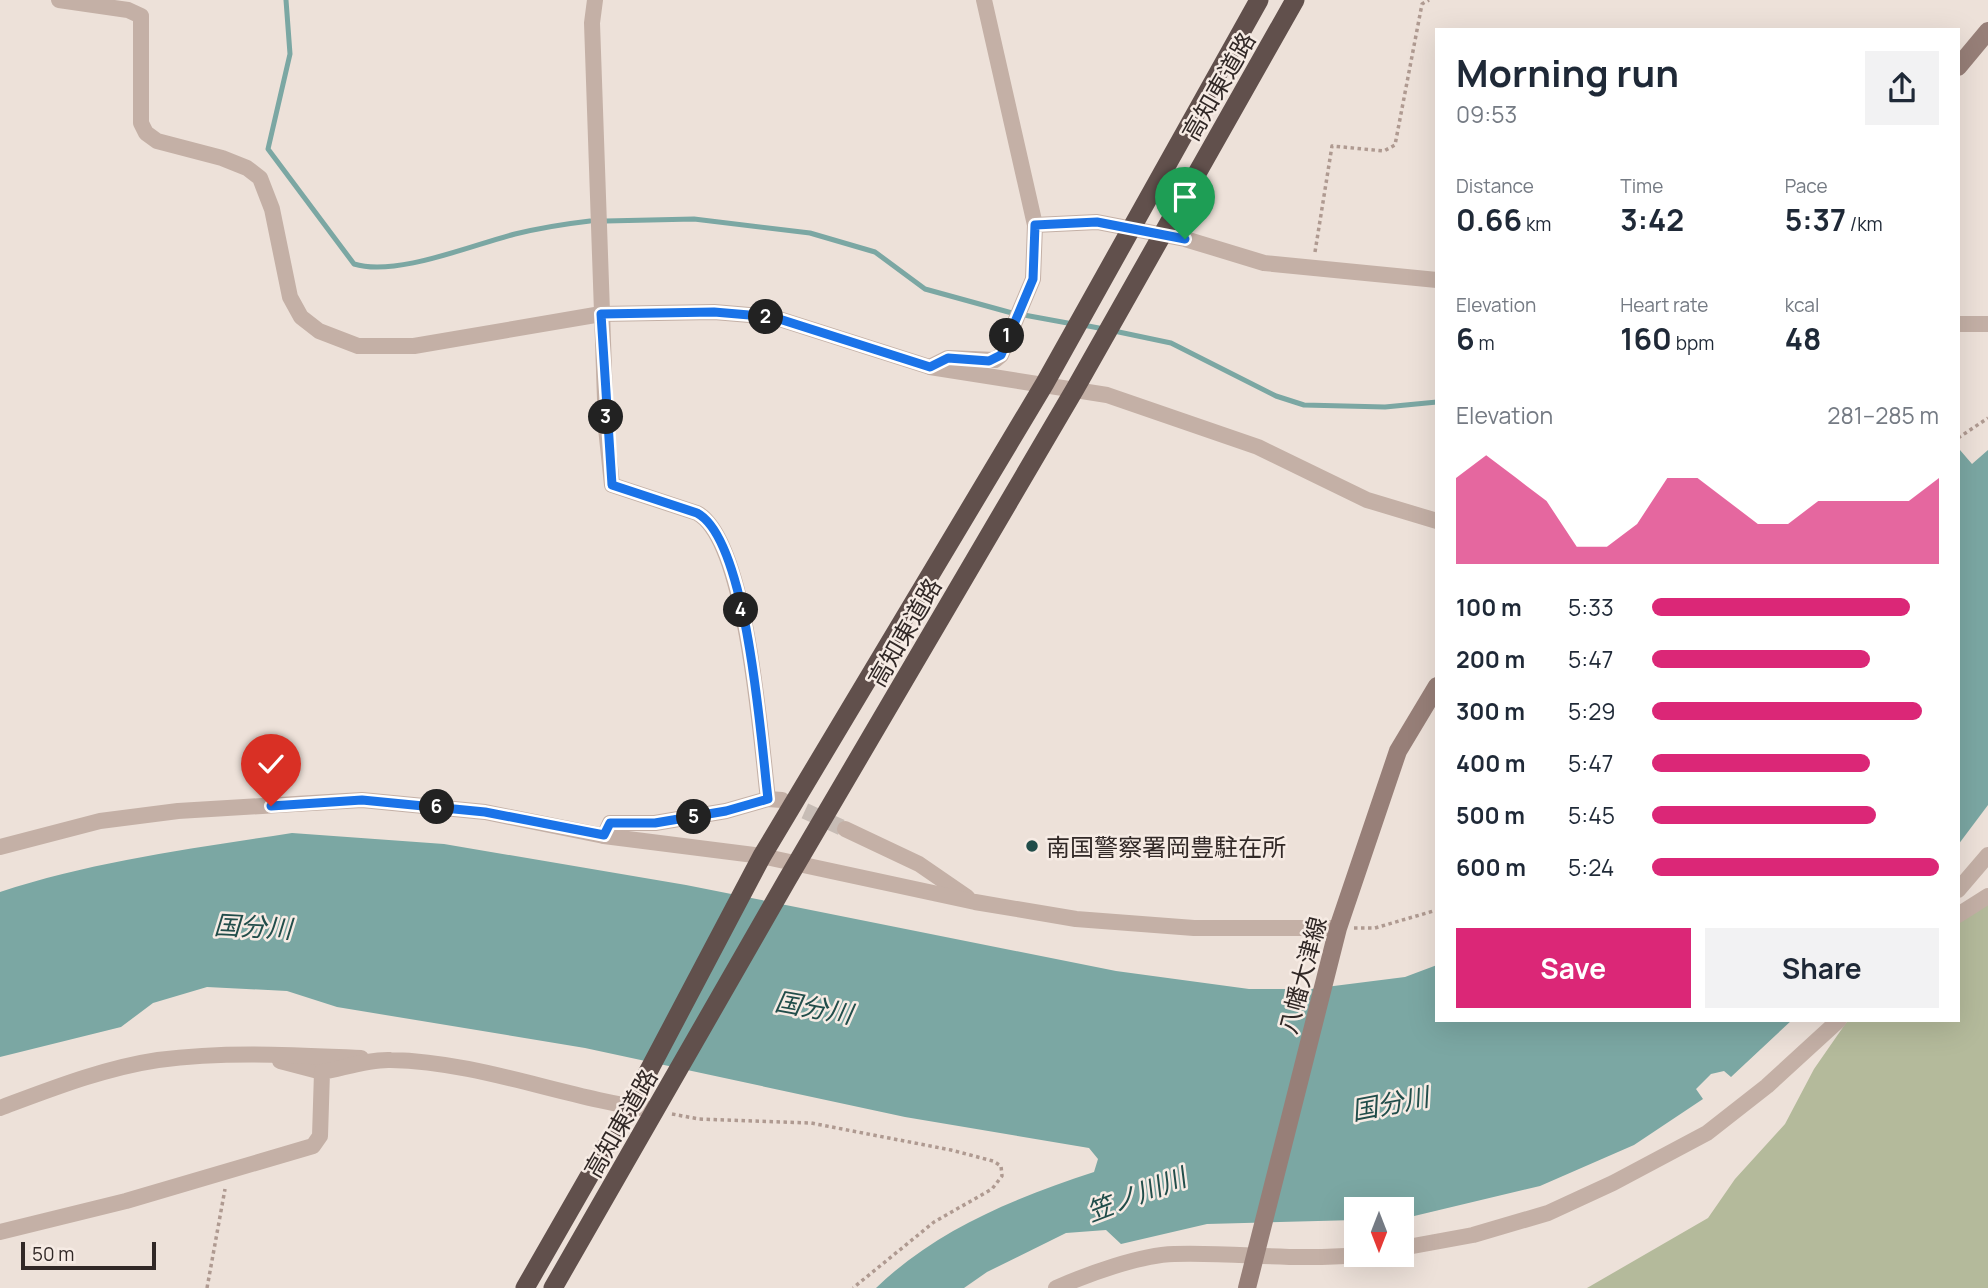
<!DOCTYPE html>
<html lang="en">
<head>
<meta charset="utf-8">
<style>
	:root { --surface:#fff; --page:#f2f2f3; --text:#1f2937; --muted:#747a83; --accent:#db2777 }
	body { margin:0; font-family:Manrope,"Noto Sans JP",sans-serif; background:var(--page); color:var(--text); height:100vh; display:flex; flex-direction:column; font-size:26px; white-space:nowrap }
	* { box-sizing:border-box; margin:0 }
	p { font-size:23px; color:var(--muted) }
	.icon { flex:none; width:38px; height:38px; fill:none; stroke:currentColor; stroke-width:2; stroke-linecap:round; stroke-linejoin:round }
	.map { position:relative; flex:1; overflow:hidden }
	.side { position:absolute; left:1435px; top:28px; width:525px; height:994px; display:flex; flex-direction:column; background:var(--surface); border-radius:0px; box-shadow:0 7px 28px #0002 }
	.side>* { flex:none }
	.needle { width:46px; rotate:180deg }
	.fabs { position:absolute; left:1344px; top:1197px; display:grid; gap:14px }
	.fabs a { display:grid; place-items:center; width:70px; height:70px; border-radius:0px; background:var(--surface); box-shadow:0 7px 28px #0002; font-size:35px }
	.scale { position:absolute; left:21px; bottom:18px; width:135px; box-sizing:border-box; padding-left:7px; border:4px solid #312826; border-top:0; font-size:19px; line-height:24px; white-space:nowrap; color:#312826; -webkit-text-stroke:5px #f6ebe4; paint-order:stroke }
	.pin { position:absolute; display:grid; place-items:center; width:60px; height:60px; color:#fff; margin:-72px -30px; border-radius:50% 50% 50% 0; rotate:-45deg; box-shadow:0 0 7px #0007 }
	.pin .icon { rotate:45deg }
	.km { position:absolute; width:35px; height:35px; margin:-18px; border-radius:50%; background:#222; color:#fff; font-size:19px; line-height:35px; text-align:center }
	.round { display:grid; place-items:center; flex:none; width:74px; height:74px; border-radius:0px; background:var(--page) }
	.overview { display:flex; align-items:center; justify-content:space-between; height:119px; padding:0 21px }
	h1 { font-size:38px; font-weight:700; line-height:52px }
	.stats { display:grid; grid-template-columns:repeat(3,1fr); gap:10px; height:119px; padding:7px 21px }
	.stats div { display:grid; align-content:center }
	.stats b { font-size:30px; font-weight:700 }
	.stats small { font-size:19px; font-weight:400 }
	.stats p { font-size:19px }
	.chart { height:196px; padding:14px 21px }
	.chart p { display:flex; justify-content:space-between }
	.chart svg { width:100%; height:126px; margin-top:7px; fill:var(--accent); opacity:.7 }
	.action { display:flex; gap:14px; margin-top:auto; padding:14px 21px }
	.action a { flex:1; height:80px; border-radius:0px; background:var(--accent); color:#fff; font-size:28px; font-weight:700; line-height:80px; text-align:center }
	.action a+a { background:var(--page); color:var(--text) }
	ul { padding:0 21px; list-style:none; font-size:23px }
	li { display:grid; grid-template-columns:112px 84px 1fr; align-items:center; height:52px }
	li i { height:18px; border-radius:9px; background:var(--accent) }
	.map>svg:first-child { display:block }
</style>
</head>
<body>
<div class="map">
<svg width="1988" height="1288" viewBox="0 0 1988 1288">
	<rect width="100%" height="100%" fill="#ede1d9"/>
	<polygon fill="#b4ba9b" points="1988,903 1988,1288 1587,1288 1708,1218 1735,1179 1785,1124 1814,1069 1848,1020 1958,1020 1958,918"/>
	<g fill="#7ba7a3">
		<polygon points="1960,450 1972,464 1988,450 1988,805 1958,845"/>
		<path d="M 292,833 L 444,844 L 686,885 L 1116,971 L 1249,989 L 1310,989 L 1405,977 L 1437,965 L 1437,1020 L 1792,1020 L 1731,1077 L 1724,1071 L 1711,1074 L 1696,1089 L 1703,1099 L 1634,1145 L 1540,1186 L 1410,1217 L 1402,1218 L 1402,1209 L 1356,1209 L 1356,1220 L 1207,1224 L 1121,1244 L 1106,1230 L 1066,1233 L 987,1272 L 964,1288 L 876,1288 C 937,1229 1015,1198 1094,1172 L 1098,1159 L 1089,1148 L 905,1117 L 585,1048 L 337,1007 L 287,991 L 207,987 L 153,1003 L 121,1027 L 0,1057 L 0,892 C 94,861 194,848 292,833 Z"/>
	</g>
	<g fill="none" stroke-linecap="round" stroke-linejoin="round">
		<g stroke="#7ba7a3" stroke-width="5">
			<path d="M 286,0 L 290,54 L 268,149 L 354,264 C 396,277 472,245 515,234 C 540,228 564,224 590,221"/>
			<polyline points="606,221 694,219 810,233 875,252 925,289 1012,313"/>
			<polyline points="1024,315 1073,324"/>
			<polyline points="1083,325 1104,329"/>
			<polyline points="1114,331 1171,343 1276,396 1304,405 1385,407 1437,402"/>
		</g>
		<polyline stroke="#c7bcb5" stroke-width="16" stroke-dasharray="16 8" stroke-linecap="butt" points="783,801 845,829"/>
		<g stroke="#af9a91" stroke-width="3.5" stroke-dasharray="3.5 3.5" stroke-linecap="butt">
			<polyline points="1315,252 1332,146 1384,151 1395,145 1422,4 1429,0"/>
			<polyline points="1958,438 1988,418"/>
			<polyline points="1354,928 1375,928 1437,910"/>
			<polyline points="672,1114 699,1119 811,1123 951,1150 993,1161 1001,1166 1002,1176 992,1189 934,1222 853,1288"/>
			<polyline points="207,1288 225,1189"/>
		</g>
		<g stroke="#c4b0a6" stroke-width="16">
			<polyline points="59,0 128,10 141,16 141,123 146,133 157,141 222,158 247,168 260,178 272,209 290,297 301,317 319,331 358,346 414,346 601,314 714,312 773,317 930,367 1107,395 1258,447 1367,500 1437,521"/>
			<path d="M 595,0 L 592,23 L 606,428 L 612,485 L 697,513 C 747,540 761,742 768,799"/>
			<polyline points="1035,225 1097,222 1185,239 1264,263 1437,280"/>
			<polyline points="1958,324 1988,324"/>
			<polyline points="930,367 948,358 995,360 1001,355 1033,279 1035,225 984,0"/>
			<polyline points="845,829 919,864 967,897"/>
			<polyline points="604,836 610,823 655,823 726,811 768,799 782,800"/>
			<polyline points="0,847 100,821 178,811 362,800 485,812 604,836 762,856 975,902 1076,919 1194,928 1338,928"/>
			<polyline points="1958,890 1988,855"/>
			<polyline points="1958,915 1988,896"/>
			<polyline points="280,1061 322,1072"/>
			<path d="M 0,1108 C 51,1089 104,1068 158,1060 C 226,1051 293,1055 361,1058"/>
			<path d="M 0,1232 L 126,1201 L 313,1146 L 320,1136 L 322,1072 C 344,1068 369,1059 391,1060 C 482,1062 566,1099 655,1110"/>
			<polyline points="1402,1248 1473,1235 1548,1213 1613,1183 1707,1133 1767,1086 1839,1020"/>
			<path d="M 1056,1288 C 1088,1274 1140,1255 1174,1254 C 1235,1252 1296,1261 1356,1255"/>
		</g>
		<g stroke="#977f78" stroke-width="18">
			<polyline points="1958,67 1988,31"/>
			<polyline points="1247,1288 1338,928 1398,751 1437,686"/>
		</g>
		<g stroke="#61504c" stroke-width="19">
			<polyline points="525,1288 638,1091 762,856 1045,383 1259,0"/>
			<polyline points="553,1288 787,880 1075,389 1295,0"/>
		</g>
	</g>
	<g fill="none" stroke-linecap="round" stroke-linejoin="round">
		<defs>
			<path id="route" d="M 271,806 L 362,800 L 485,812 L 604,835 L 610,823 L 655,823 L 726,811 L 768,799 C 761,742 748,540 697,513 L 612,485 L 601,314 L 714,312 L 773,317 L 930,367 L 948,358 L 989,361 L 1001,355 L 1033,279 L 1035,225 L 1097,222 L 1185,239"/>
		</defs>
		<use href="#route" stroke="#fff" stroke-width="14"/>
		<use href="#route" stroke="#1a73e8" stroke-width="9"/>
	</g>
	<circle fill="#214d4a" stroke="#f6ebe4" stroke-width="2.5" cx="1032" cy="846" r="7"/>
	<g text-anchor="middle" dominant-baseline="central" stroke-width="5" stroke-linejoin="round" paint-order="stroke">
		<g font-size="24" fill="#312826" stroke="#f6ebe4">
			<text transform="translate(1218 86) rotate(-60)">高知東道路</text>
			<text transform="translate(904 632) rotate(-60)">高知東道路</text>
			<text transform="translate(1302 975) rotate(-75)">八幡大津線</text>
			<text transform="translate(620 1123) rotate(-60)">高知東道路</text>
		</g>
		<g font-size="24" fill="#312826" stroke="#f6ebe4" text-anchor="start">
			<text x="1046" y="846">南国警察署岡豊駐在所</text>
		</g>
		<g font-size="26" font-style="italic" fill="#214d4a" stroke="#f6ebe4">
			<text transform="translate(253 926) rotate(3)">国分川</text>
			<text transform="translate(814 1007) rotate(10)">国分川</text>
			<text transform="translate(1390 1103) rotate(-11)">国分川</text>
			<text transform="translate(1136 1194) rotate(-21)">笠ノ川川</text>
		</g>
	</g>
</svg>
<div class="fabs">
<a><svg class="needle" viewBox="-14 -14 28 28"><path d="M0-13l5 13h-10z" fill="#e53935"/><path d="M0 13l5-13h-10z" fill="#747a83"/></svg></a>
</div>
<div class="scale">50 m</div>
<div class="pin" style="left:1185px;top:239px;background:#1e9e55"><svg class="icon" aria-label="arrive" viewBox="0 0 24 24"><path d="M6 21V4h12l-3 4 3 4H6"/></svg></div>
<div class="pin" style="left:271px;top:806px;background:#d93025"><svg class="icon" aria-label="check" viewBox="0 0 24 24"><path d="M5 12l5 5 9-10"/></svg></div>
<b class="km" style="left:1007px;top:336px">1</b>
<b class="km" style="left:766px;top:317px">2</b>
<b class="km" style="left:606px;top:417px">3</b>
<b class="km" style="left:741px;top:610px">4</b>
<b class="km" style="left:694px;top:817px">5</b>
<b class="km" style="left:437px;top:807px">6</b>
<section class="side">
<div class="overview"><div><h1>Morning run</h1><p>09:53</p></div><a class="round"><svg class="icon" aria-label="share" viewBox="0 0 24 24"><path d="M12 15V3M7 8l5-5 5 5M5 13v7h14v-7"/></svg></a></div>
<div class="stats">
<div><p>Distance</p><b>0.66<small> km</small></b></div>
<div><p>Time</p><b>3:42</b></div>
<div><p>Pace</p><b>5:37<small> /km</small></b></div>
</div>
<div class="stats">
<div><p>Elevation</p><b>6<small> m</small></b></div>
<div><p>Heart rate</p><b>160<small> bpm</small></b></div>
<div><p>kcal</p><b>48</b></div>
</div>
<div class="chart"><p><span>Elevation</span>281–285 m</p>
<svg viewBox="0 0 160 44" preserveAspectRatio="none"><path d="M0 44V14L10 6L20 14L30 22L40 38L50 38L60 30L70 14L80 14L90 22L100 30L110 30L120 22L130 22L140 22L150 22L160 14V44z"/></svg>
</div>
<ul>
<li><b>100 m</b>5:33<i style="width:90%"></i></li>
<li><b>200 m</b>5:47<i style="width:76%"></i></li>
<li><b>300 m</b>5:29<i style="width:94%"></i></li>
<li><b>400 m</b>5:47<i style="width:76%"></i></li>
<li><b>500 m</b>5:45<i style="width:78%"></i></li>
<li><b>600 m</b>5:24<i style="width:100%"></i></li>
</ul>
<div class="action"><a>Save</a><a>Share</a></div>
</section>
</div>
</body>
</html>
